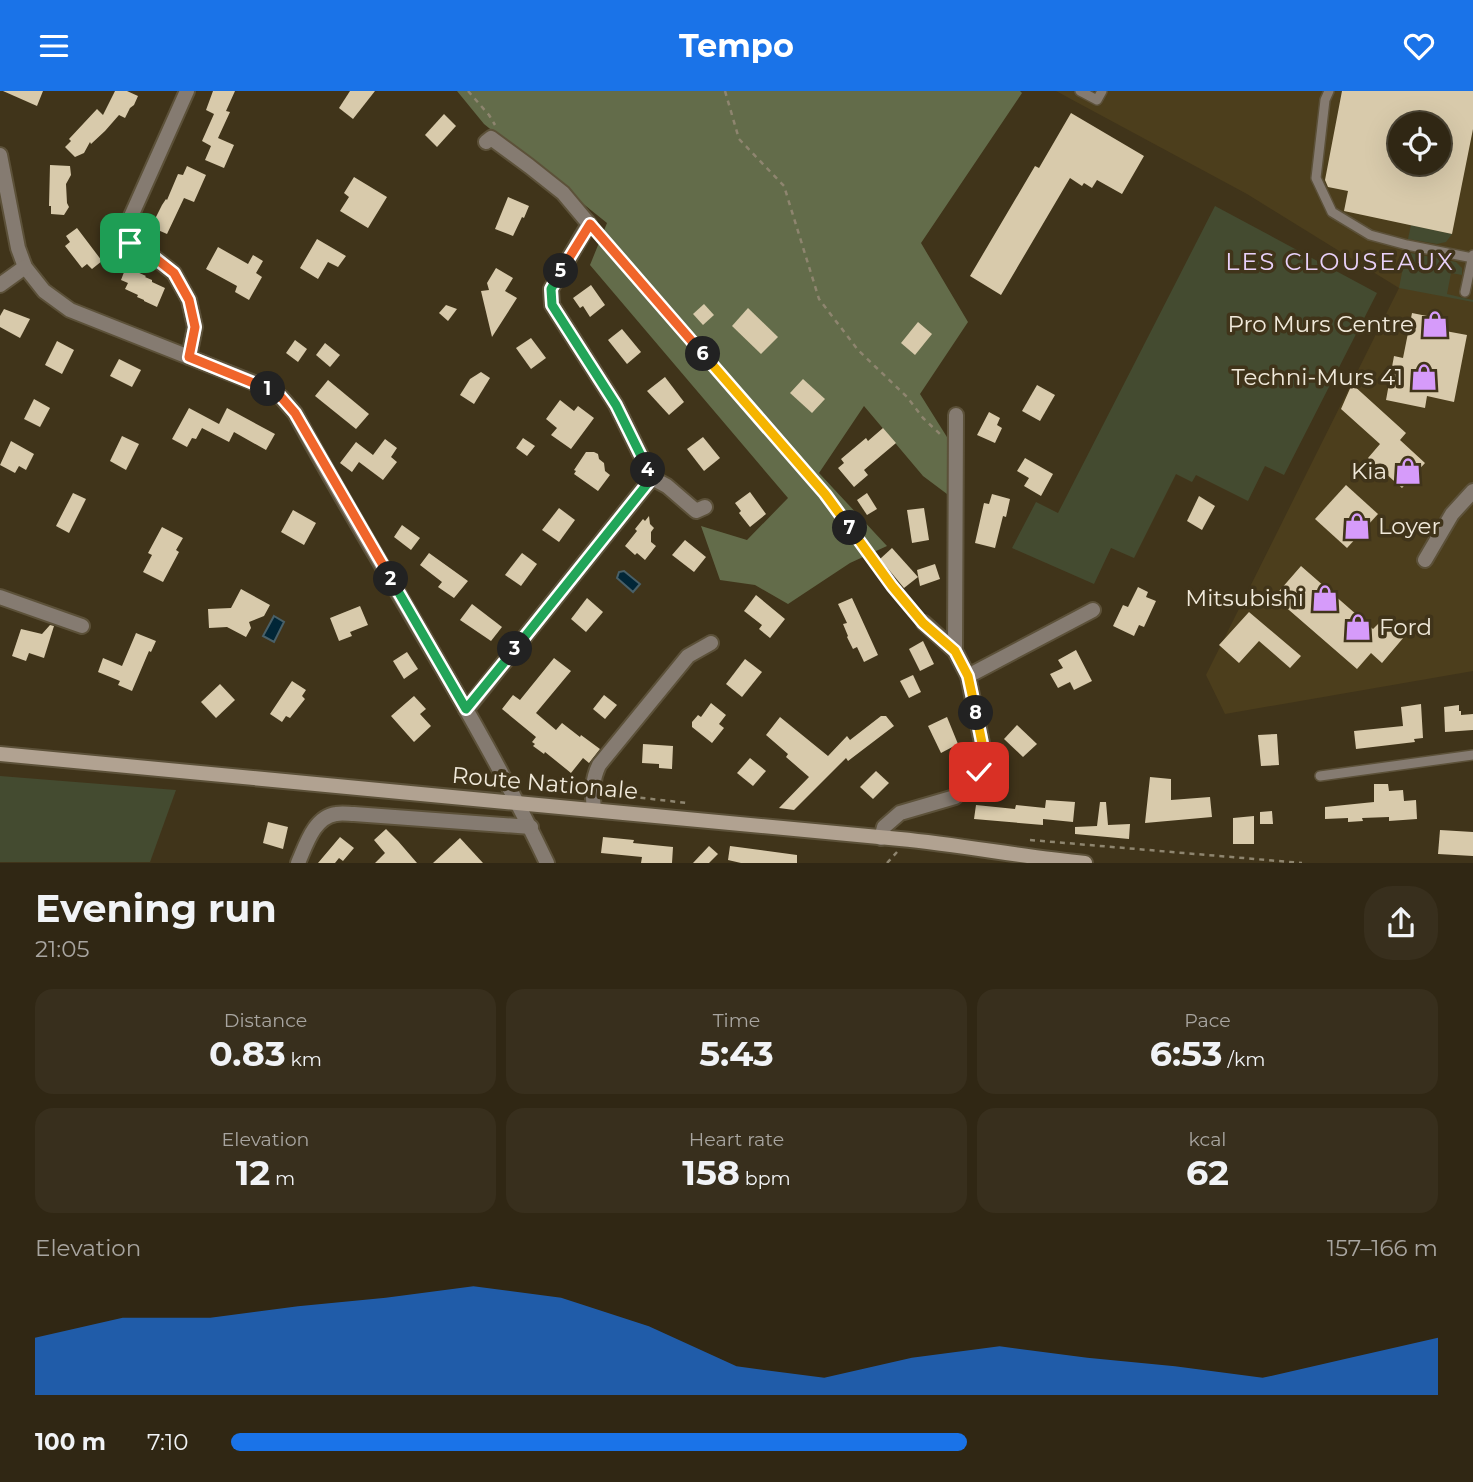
<!DOCTYPE html>
<html lang="en">
<head>
<meta charset="utf-8">
<style>
	:root { --surface:#302714; --page:#382f1d; --text:#f1f3f6; --muted:#a8a5a0; --line:#4b4434; --accent:#1a73e8 }
	body { margin:0; font-family:Montserrat,sans-serif; background:var(--page); color:var(--text); height:100vh; display:flex; flex-direction:column; font-size:26px; white-space:nowrap }
	* { box-sizing:border-box; margin:0 }
	p { font-size:23px; color:var(--muted) }
	.icon { flex:none; width:38px; height:38px; fill:none; stroke:currentColor; stroke-width:2; stroke-linecap:round; stroke-linejoin:round }
	.map { position:relative; height:772px; overflow:hidden }
	.sheet { display:flex; flex-direction:column; background:var(--surface); flex:1 }
	.sheet>* { flex:none }
	.buttons { position:absolute; left:1388px; top:21px; display:grid; gap:14px }
	.buttons a { display:grid; place-items:center; width:63px; height:63px; border-radius:50%; background:var(--surface); box-shadow:0 7px 28px #0002,0 0 0 2px var(--line); font-size:35px }
	.pin { position:absolute; display:grid; place-items:center; width:60px; height:60px; color:#fff; margin:-30px; border-radius:14px; box-shadow:0 4px 10px #0006 }
	.km { position:absolute; width:35px; height:35px; margin:-18px; border-radius:50%; background:#222; color:#fff; font-size:19px; line-height:35px; text-align:center }
	.round { display:grid; place-items:center; flex:none; width:74px; height:74px; border-radius:28px; background:var(--page) }
	.overview { display:flex; align-items:center; justify-content:space-between; height:119px; padding:0 35px }
	h1 { font-size:38px; font-weight:700; line-height:52px }
	.figures { display:grid; grid-template-columns:repeat(3,1fr); gap:10px; height:119px; padding:7px 35px }
	.figures div { display:grid; align-content:center; border-radius:18px; background:var(--page); text-align:center }
	.figures b { font-size:35px; font-weight:700 }
	.figures small { font-size:19px; font-weight:400 }
	.figures p { font-size:19px }
	.chart { height:196px; padding:14px 35px }
	.chart p { display:flex; justify-content:space-between }
	.chart svg { width:100%; height:126px; margin-top:7px; fill:var(--accent); opacity:.7 }
	ul { padding:0 35px; list-style:none; font-size:23px }
	li { display:grid; grid-template-columns:112px 84px 1fr; align-items:center; height:52px }
	li i { height:18px; border-radius:9px; background:var(--accent) }
	header { display:flex; justify-content:space-between; align-items:center; height:91px; padding:0 35px; background:var(--accent); color:#fff; font-size:32px; font-weight:700 }
	.map>svg:first-child { display:block }
</style>
</head>
<body>
<header><svg class="icon" aria-label="menu" viewBox="0 0 24 24"><path d="M4 6h16M4 12h16M4 18h16"/></svg>Tempo<svg class="icon" aria-label="heart" viewBox="0 0 24 24"><path d="M12 20l-8-8c-3-5 5-10 8-4 3-6 11-1 8 4z"/></svg></header>
<div class="map">
<svg width="1473" height="772" viewBox="0 0 1473 772">
	<rect width="100%" height="100%" fill="#40341a"/>
	<path fill="#4c3e1c" fill-rule="evenodd" d="M 1056,0 L 1473,0 L 1473,580 L 1225,623 L 1206,584 L 1399,197 L 1247,103 ZM 1400,33 L 1438,33 L 1438,72 L 1400,72 Z"/>
	<g fill="#444b30">
		<polygon points="1215,115 1377,202 1284,384 1265,375 1248,410 1196,384 1192,391 1176,383 1134,467 1111,457 1094,493 1012,457 1036,411 1058,422"/>
		<polygon points="1411,134 1452,143 1446,151 1437,153 1408,148"/>
		<polygon points="1406,161 1456,171 1462,177 1462,184 1451,182 1447,203 1473,209 1473,211 1399,197"/>
		<polygon points="0,685 176,699 150,771 0,771"/>
	</g>
	<polygon fill="#636c4a" points="457,0 1020,0 1022,2 921,152 968,231 920,303 962,370 947,403 923,385 864,315 819,382 887,455 850,472 788,513 755,494 720,489 701,435 747,449 788,407 590,174 607,132 484,33"/>
	<g fill="#012637" stroke="#496068" stroke-width="2">
		<polygon points="624,480 640,493 633,501 617,487 619,481"/>
		<polygon points="274,525 284,531 274,551 263,545"/>
	</g>
	<g fill="#d8caab" fill-rule="evenodd">
		<polygon points="3,0 43,0 37,15"/>
		<polygon points="115,0 127,0 138,5 134,14 130,17 125,27 119,24 105,40 91,53 90,51 84,62 75,66 65,56 71,50 69,48 97,18 103,24"/>
		<polygon points="213,0 235,0 226,20 230,21 218,47 234,54 224,77 205,69 211,55 202,50 214,23 206,19"/>
		<polygon points="350,0 375,0 353,28 339,17"/>
		<path d="M 1342,0 L 1473,0 L 1473,38 L 1452,143 L 1344,120 L 1348,100 L 1328,96 L 1325,89 ZM 1400,33 L 1438,33 L 1438,72 L 1400,72 Z"/>
		<polygon points="1071,22 1144,65 1122,103 1097,89 1092,97 1084,92 1082,95 1070,87 1001,204 970,185 1035,75 1039,77"/>
		<polygon points="444,23 456,35 437,56 425,44"/>
		<polygon points="50,74 70,75 71,84 66,93 67,112 69,116 64,124 51,123 51,115 49,115"/>
		<polygon points="187,75 206,84 194,111 184,107 167,143 151,136 162,114 166,108 167,109 178,83 183,84"/>
		<polygon points="354,86 387,106 368,137 340,120 349,106 344,102"/>
		<polygon points="508,106 529,115 524,127 522,126 513,145 495,138"/>
		<polygon points="77,137 102,170 92,178 87,173 82,177 65,155 70,151 66,145"/>
		<polygon points="317,148 346,165 338,176 328,171 318,188 300,177"/>
		<polygon points="218,156 248,173 253,164 263,170 256,182 262,186 249,209 235,201 237,195 206,178"/>
		<polygon points="126,176 146,185 145,186 152,189 152,191 165,197 157,216 144,210 144,209 137,206 138,204 125,198 128,192 121,189"/>
		<polygon points="496,177 513,187 505,200 517,207 492,246 481,200 489,199 487,192"/>
		<polygon points="591,194 605,214 590,226 583,215 580,217 573,207"/>
		<polygon points="704,213 714,224 703,234 693,223"/>
		<polygon points="446,214 457,218 448,230 439,222"/>
		<polygon points="748,217 778,246 761,263 732,235"/>
		<polygon points="4,218 30,228 20,247 0,236 0,225"/>
		<polygon points="1412,222 1442,228 1440,239 1467,244 1454,311 1427,305 1425,317 1386,309 1394,265 1403,267"/>
		<polygon points="918,231 932,243 915,264 901,252"/>
		<polygon points="622,238 641,261 627,273 608,249"/>
		<polygon points="531,247 546,267 531,278 516,257"/>
		<polygon points="295,249 307,258 298,271 286,262"/>
		<polygon points="57,250 74,259 62,283 45,274"/>
		<polygon points="325,252 340,264 330,276 316,264"/>
		<polygon points="119,268 141,279 132,296 110,285"/>
		<polygon points="481,281 490,287 474,313 460,304 470,288"/>
		<polygon points="665,286 684,311 669,324 647,300"/>
		<polygon points="803,288 825,308 812,322 790,302"/>
		<polygon points="328,289 369,323 356,338 315,305"/>
		<polygon points="1352,293 1406,342 1400,349 1425,372 1402,397 1368,367 1380,353 1341,318"/>
		<polygon points="1037,294 1055,304 1040,330 1022,320"/>
		<polygon points="34,308 50,317 40,336 24,328"/>
		<polygon points="560,309 574,320 578,315 594,327 571,358 551,344 557,337 546,328"/>
		<polygon points="189,317 219,333 227,317 275,343 266,359 234,341 229,351 202,337 196,348 192,347 187,356 172,348"/>
		<polygon points="989,321 1000,327 997,334 1002,337 995,352 977,344"/>
		<polygon points="883,337 896,352 864,379 868,384 854,396 838,377 844,372 841,368 866,347 868,350"/>
		<polygon points="122,345 139,353 126,379 110,370"/>
		<polygon points="703,346 720,367 704,380 687,358"/>
		<polygon points="523,347 535,355 527,365 516,357"/>
		<polygon points="385,348 397,357 391,366 397,371 383,389 359,371 352,381 340,372 356,351 373,364"/>
		<polygon points="11,350 34,363 26,379 19,375 15,382 0,374"/>
		<polygon points="586,361 594,361 598,363 599,368 604,372 605,380 610,384 598,400 574,383 576,380 574,379"/>
		<polygon points="1025,367 1053,383 1041,405 1024,395 1029,387 1017,380"/>
		<polygon points="1346,394 1378,423 1347,457 1315,428"/>
		<polygon points="750,401 766,423 750,436 739,422 741,420 735,412"/>
		<polygon points="73,402 86,408 69,442 56,435"/>
		<polygon points="867,402 877,418 867,424 857,409"/>
		<polygon points="992,403 1010,408 1006,426 1003,425 995,457 975,452 984,412 989,413"/>
		<polygon points="1199,405 1215,415 1202,439 1187,430"/>
		<polygon points="559,417 575,429 559,451 542,439"/>
		<polygon points="924,417 929,449 912,452 907,419"/>
		<polygon points="293,419 316,432 304,454 281,441"/>
		<polygon points="649,425 650,433 654,437 651,441 651,451 656,455 645,469 637,462 635,464 625,455 637,440 635,438 643,428 645,430"/>
		<polygon points="402,434 420,447 411,459 394,446"/>
		<polygon points="162,436 183,447 176,459 179,461 163,491 143,481 152,464 148,462"/>
		<polygon points="685,449 706,466 694,481 672,464"/>
		<polygon points="892,457 918,486 904,497 880,468"/>
		<polygon points="429,462 468,490 454,507 438,496 442,491 420,474"/>
		<polygon points="522,462 537,473 521,495 505,484"/>
		<polygon points="935,473 940,488 920,495 917,479"/>
		<polygon points="1301,475 1373,538 1383,528 1404,546 1382,572 1371,562 1357,578 1274,506"/>
		<polygon points="1138,496 1148,501 1146,506 1156,510 1144,536 1139,534 1134,545 1113,535 1123,514 1128,516"/>
		<polygon points="241,498 270,514 264,525 249,531 251,537 246,546 227,536 209,537 208,518 231,517"/>
		<polygon points="756,504 785,528 770,547 759,538 762,534 744,520"/>
		<polygon points="587,507 603,521 586,541 571,528"/>
		<polygon points="852,507 878,564 864,571 857,556 853,558 847,546 848,545 843,533 847,532 838,513"/>
		<polygon points="472,513 502,536 491,550 460,529"/>
		<polygon points="360,515 368,534 350,541 352,545 339,550 330,527"/>
		<polygon points="1249,521 1301,565 1290,577 1259,550 1239,572 1219,554"/>
		<polygon points="50,534 54,535 44,567 29,562 26,570 12,565 21,538 42,543"/>
		<polygon points="136,542 156,550 151,561 149,560 132,600 118,594 120,590 98,581 103,567 122,575"/>
		<polygon points="923,550 934,573 920,580 909,558"/>
		<polygon points="1076,559 1092,590 1074,599 1070,591 1058,597 1050,583 1063,577 1058,569"/>
		<polygon points="407,561 418,578 404,588 393,570"/>
		<polygon points="554,567 571,580 536,622 556,639 562,632 580,646 581,644 600,658 589,672 583,667 571,682 545,661 544,663 533,655 535,653 532,651 536,646 502,618 513,604 520,609"/>
		<polygon points="745,568 762,581 742,606 726,593"/>
		<polygon points="913,584 921,601 909,607 900,590"/>
		<polygon points="292,590 306,599 302,605 305,608 290,627 286,625 282,631 270,623"/>
		<polygon points="220,593 235,609 216,627 201,611"/>
		<polygon points="604,604 617,614 605,628 593,618"/>
		<polygon points="414,605 426,618 420,623 431,635 414,651 391,625"/>
		<polygon points="711,612 726,624 719,633 724,637 712,652 692,636 692,631 698,624 701,626"/>
		<polygon points="1421,613 1423,647 1414,648 1415,651 1356,658 1354,640 1403,635 1401,616"/>
		<polygon points="1459,614 1459,620 1461,620 1461,624 1473,623 1473,639 1445,641 1444,616"/>
		<polygon points="881,625 886,625 894,635 848,670 846,667 794,719 779,717 809,686 786,666 788,663 766,644 780,626 828,665 847,645 850,649"/>
		<polygon points="947,626 958,653 941,662 928,635"/>
		<polygon points="1017,634 1037,653 1023,666 1004,648"/>
		<polygon points="1277,643 1279,674 1261,675 1258,644"/>
		<polygon points="643,653 673,655 672,678 659,677 659,673 642,672"/>
		<polygon points="750,667 766,680 753,695 737,682"/>
		<polygon points="876,680 889,692 873,708 860,696"/>
		<polygon points="1150,686 1171,688 1171,709 1210,706 1212,726 1145,732"/>
		<polygon points="1374,693 1388,693 1389,700 1403,699 1404,710 1416,709 1417,728 1389,730 1389,726 1362,727 1363,730 1348,731 1348,727 1325,728 1325,716 1374,711"/>
		<polygon points="1046,709 1075,711 1073,731 1043,728 1043,734 974,728 976,714 1015,718 1016,714 1045,717"/>
		<polygon points="1100,711 1106,711 1108,734 1130,733 1129,748 1075,743 1075,736 1097,735"/>
		<polygon points="1272,720 1273,733 1260,733 1260,721"/>
		<polygon points="1254,725 1254,753 1233,753 1233,727"/>
		<polygon points="268,731 288,736 283,758 263,752"/>
		<polygon points="386,738 398,750 417,772 375,772 385,762 374,749"/>
		<polygon points="1440,739 1473,741 1473,765 1438,763"/>
		<polygon points="340,746 354,757 343,770 339,767 335,772 318,772"/>
		<polygon points="603,746 634,749 633,752 673,756 672,772 641,772 642,766 601,762"/>
		<polygon points="460,747 483,772 433,772"/>
		<polygon points="709,755 718,763 709,772 693,772"/>
		<polygon points="730,755 797,764 797,772 741,772 728,769"/>
	</g>
	<g fill="none" stroke-linecap="round" stroke-linejoin="round">
		<defs>
			<g id="service">
				<polyline points="1080,0 1097,9 1102,0"/>
				<polyline points="1329,0 1325,9 1316,87 1332,121 1370,144 1407,154 1473,167"/>
				<polyline points="1465,201 1473,164"/>
				<polyline points="1320,685 1473,664"/>
			</g>
			<g id="minor">
				<polyline points="187,0 124,141 130,152 150,163 174,182 189,209 195,236 189,266"/>
				<path d="M 0,64 L 18,157 L 25,176 L 44,200 L 70,219 L 267,297 L 281,306 L 295,322 C 376,473 473,616 547,772"/>
				<polyline points="0,194 25,176"/>
				<polyline points="652,387 667,395 696,420 705,416"/>
				<polyline points="1425,469 1452,423 1473,400"/>
				<polyline points="0,506 82,535"/>
				<polyline points="955,560 956,324"/>
				<polyline points="968,585 1093,519"/>
				<polyline points="466,619 652,387 616,314 552,214 551,198 589,133 563,102 529,75 491,47 486,51"/>
				<path d="M 594,718 C 592,702 592,689 599,674 L 688,565 L 711,552"/>
				<polyline points="881,747 884,736 900,722 955,706 979,681 982,652 968,585 955,560 924,532"/>
				<path d="M 298,772 C 306,754 314,726 336,723 C 342,722 349,723 354,723 L 531,736"/>
			</g>
			<path id="secondary" d="M 0,663 C 300,693 600,719 900,748 C 962,754 1023,766 1085,772"/>
		</defs>
		<use href="#service" stroke="#5c5139" stroke-width="12"/>
		<use href="#minor" stroke="#5c5139" stroke-width="18"/>
		<use href="#secondary" stroke="#5c5139" stroke-width="18"/>
		<g stroke="#8e856f" stroke-width="2.5" stroke-dasharray="5 5" stroke-linecap="butt">
			<polyline points="468,0 489,24 495,34"/>
			<polyline points="725,0 739,48 784,95 819,208 858,259 907,306 923,327 941,344"/>
			<polyline points="600,145 825,403 892,495 915,521"/>
			<polyline points="621,707 625,705 687,712"/>
			<polyline points="1030,749 1302,772"/>
			<polyline points="887,772 897,761"/>
		</g>
		<use href="#service" stroke="#857b71" stroke-width="9"/>
		<use href="#minor" stroke="#857b71" stroke-width="14"/>
		<use href="#secondary" stroke="#b1a291" stroke-width="14"/>
	</g>
	<g fill="none" stroke-linecap="round" stroke-linejoin="round">
		<defs>
			<polyline id="split-1" points="130,152 150,163 174,182 189,209 195,236 189,266 268,298"/>
			<polyline id="split-2" points="268,298 281,306 295,322 391,488"/>
			<polyline id="split-3" points="391,488 466,618 515,558"/>
			<polyline id="split-4" points="515,558 652,387 648,379"/>
			<polyline id="split-5" points="561,180 551,198 552,214 616,314 648,379"/>
			<polyline id="split-6" points="561,180 590,133 703,263"/>
			<polyline id="split-7" points="703,263 825,403 850,437"/>
			<polyline id="split-8" points="850,437 892,495 923,532 955,560 968,585 976,622"/>
			<polyline id="split-9" points="976,622 982,652 979,681"/>
		</defs>
		<use href="#split-1" stroke="#fff" stroke-width="14"/>
		<use href="#split-2" stroke="#fff" stroke-width="14"/>
		<use href="#split-3" stroke="#fff" stroke-width="14"/>
		<use href="#split-4" stroke="#fff" stroke-width="14"/>
		<use href="#split-5" stroke="#fff" stroke-width="14"/>
		<use href="#split-6" stroke="#fff" stroke-width="14"/>
		<use href="#split-7" stroke="#fff" stroke-width="14"/>
		<use href="#split-8" stroke="#fff" stroke-width="14"/>
		<use href="#split-9" stroke="#fff" stroke-width="14"/>
		<use href="#split-1" stroke="#f0652b" stroke-width="9"/>
		<use href="#split-2" stroke="#f0652b" stroke-width="9"/>
		<use href="#split-3" stroke="#22a559" stroke-width="9"/>
		<use href="#split-4" stroke="#22a559" stroke-width="9"/>
		<use href="#split-5" stroke="#22a559" stroke-width="9"/>
		<use href="#split-6" stroke="#f0652b" stroke-width="9"/>
		<use href="#split-7" stroke="#f5b400" stroke-width="9"/>
		<use href="#split-8" stroke="#f5b400" stroke-width="9"/>
		<use href="#split-9" stroke="#f5b400" stroke-width="9"/>
	</g>
	<defs>
		<symbol id="shop-bare" viewBox="-9 -9 18 18"><path d="M-5-2.5h2.3a2.7 3.5 0 0 1 5.4 0H5L5.5 6h-11ZM-1.5-2.5h3a1.5 2.3 0 0 0-3 0Z" fill="#d69bfa" stroke="#40341a" stroke-width="2.5" paint-order="stroke"/></symbol>
	</defs>
	<g fill-rule="evenodd">
		<use href="#shop-bare" x="1416" y="214" width="38" height="38"/>
		<use href="#shop-bare" x="1405" y="267" width="38" height="38"/>
		<use href="#shop-bare" x="1389" y="361" width="38" height="38"/>
		<use href="#shop-bare" x="1338" y="416" width="38" height="38"/>
		<use href="#shop-bare" x="1306" y="488" width="38" height="38"/>
		<use href="#shop-bare" x="1339" y="517" width="38" height="38"/>
	</g>
	<g text-anchor="middle" dominant-baseline="central" stroke-width="7" stroke-linejoin="round" paint-order="stroke">
		<g font-size="23" fill="#f0e9da" stroke="#40341a" text-anchor="end">
			<text x="1414" y="233">Pro Murs Centre</text>
			<text x="1403" y="286">Techni-Murs 41</text>
			<text x="1387" y="380">Kia</text>
			<text x="1378" y="435" text-anchor="start">Loyer</text>
			<text x="1304" y="507">Mitsubishi</text>
			<text x="1379" y="536" text-anchor="start">Ford</text>
		</g>
		<g font-size="23" fill="#f0e9da" stroke="#40341a">
			<text transform="translate(545 692) rotate(5)">Route Nationale</text>
		</g>
		<g font-size="24" letter-spacing="2" fill="#e9d1fa" stroke="#40341a">
			<text x="1340" y="170">LES CLOUSEAUX</text>
		</g>
	</g>
</svg>
<div class="buttons">
<a><svg class="icon" aria-label="locate" viewBox="0 0 24 24"><circle cx="12" cy="12" r="6"/><path d="M12 2v4M12 18v4M2 12h4M18 12h4"/></svg></a>
</div>
<div class="pin" style="left:130px;top:152px;background:#1e9e55"><svg class="icon" aria-label="arrive" viewBox="0 0 24 24"><path d="M6 21V4h12l-3 4 3 4H6"/></svg></div>
<div class="pin" style="left:979px;top:681px;background:#d93025"><svg class="icon" aria-label="check" viewBox="0 0 24 24"><path d="M5 12l5 5 9-10"/></svg></div>
<b class="km" style="left:268px;top:298px">1</b>
<b class="km" style="left:391px;top:488px">2</b>
<b class="km" style="left:515px;top:558px">3</b>
<b class="km" style="left:648px;top:379px">4</b>
<b class="km" style="left:561px;top:180px">5</b>
<b class="km" style="left:703px;top:263px">6</b>
<b class="km" style="left:850px;top:437px">7</b>
<b class="km" style="left:976px;top:622px">8</b>
</div>
<section class="sheet">
<div class="overview"><div><h1>Evening run</h1><p>21:05</p></div><a class="round"><svg class="icon" aria-label="share" viewBox="0 0 24 24"><path d="M12 15V3M7 8l5-5 5 5M5 13v7h14v-7"/></svg></a></div>
<div class="figures">
<div><p>Distance</p><b>0.83<small> km</small></b></div>
<div><p>Time</p><b>5:43</b></div>
<div><p>Pace</p><b>6:53<small> /km</small></b></div>
</div>
<div class="figures">
<div><p>Elevation</p><b>12<small> m</small></b></div>
<div><p>Heart rate</p><b>158<small> bpm</small></b></div>
<div><p>kcal</p><b>62</b></div>
</div>
<div class="chart"><p><span>Elevation</span>157–166 m</p>
<svg viewBox="0 0 160 44" preserveAspectRatio="none"><path d="M0 44V24L10 17L20 17L30 13L40 10L50 6L60 10L70 20L80 34L90 38L100 31L110 27L120 31L130 34L140 38L150 31L160 24V44z"/></svg>
</div>
<ul>
<li><b>100 m</b>7:10<i style="width:61%"></i></li>
</ul>
</section>
</body>
</html>
